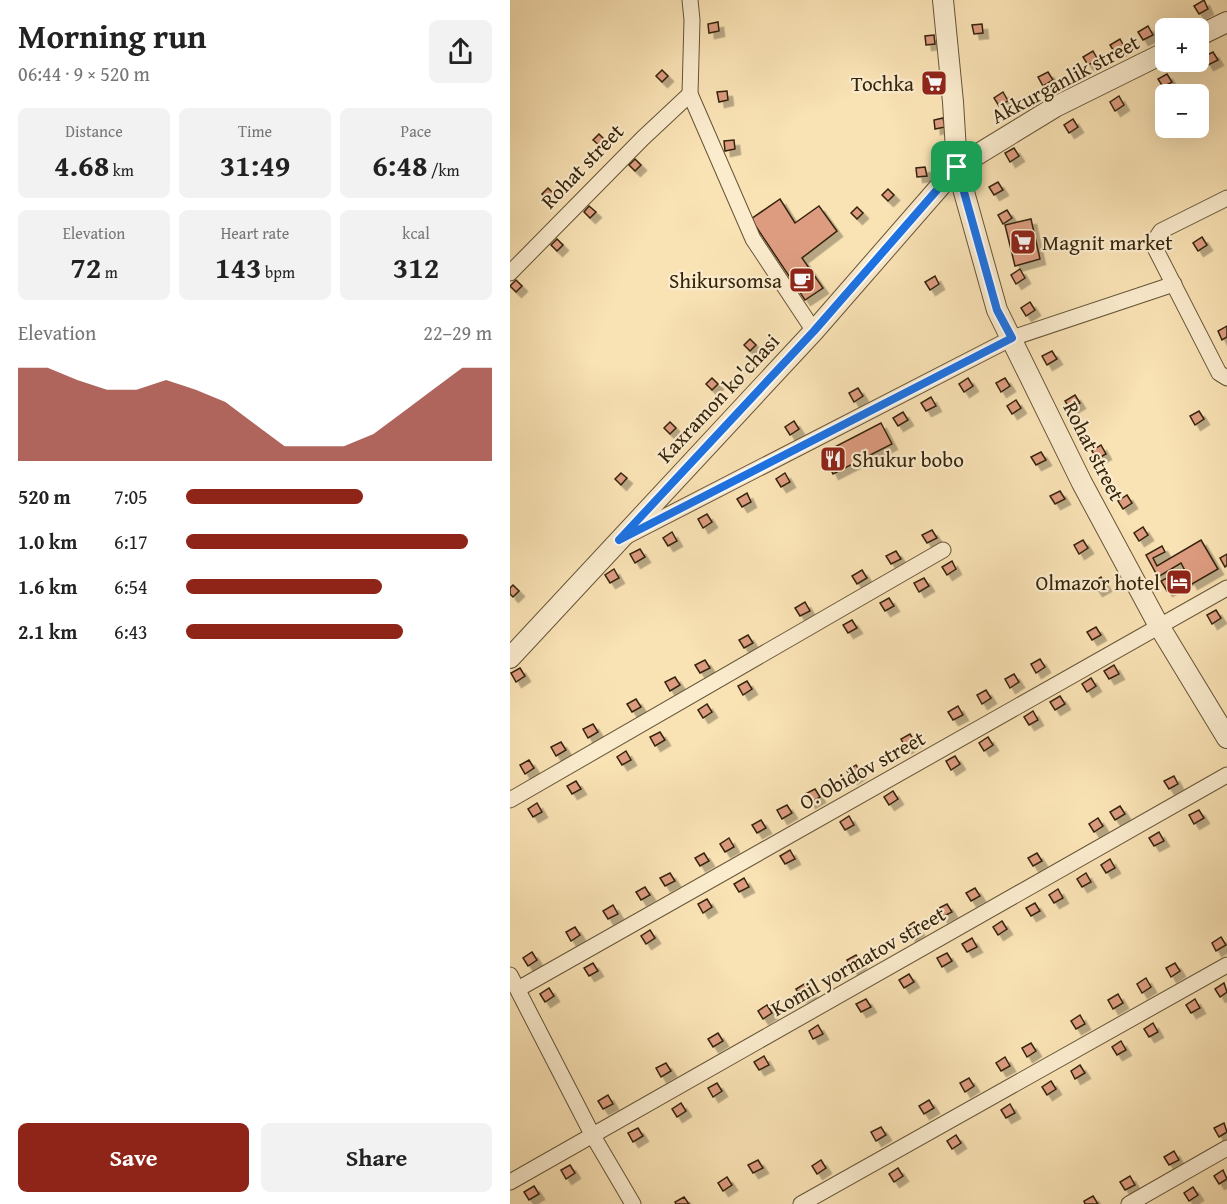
<!DOCTYPE html>
<html lang="en">
<head>
<meta charset="utf-8">
<style>
	:root { --surface:#fff; --page:#f2f2f2; --text:#222; --muted:#767676; --accent:#8f2418 }
	body { margin:0; font-family:"Gentium Book Plus",serif; background:var(--page); color:var(--text); height:100vh; display:flex; flex-direction:column; font-size:22px; white-space:nowrap }
	* { box-sizing:border-box; margin:0 }
	p { font-size:20px; color:var(--muted) }
	.icon { flex:none; width:33px; height:33px; fill:none; stroke:currentColor; stroke-width:2; stroke-linecap:round; stroke-linejoin:round }
	.map { position:relative; flex:1; overflow:hidden }
	.side { display:flex; flex-direction:column; background:var(--surface); width:510px }
	.side>* { flex:none }
	.buttons { position:absolute; left:645px; top:18px; display:grid; gap:12px }
	.buttons a { display:grid; place-items:center; width:54px; height:54px; border-radius:9px; background:var(--surface); box-shadow:0 6px 24px #0002; font-size:30px }
	.pin { position:absolute; display:grid; place-items:center; width:51px; height:51px; color:#fff; margin:-26px; border-radius:12px; box-shadow:0 3px 9px #0006 }
	.round { display:grid; place-items:center; flex:none; width:63px; height:63px; border-radius:9px; background:var(--page) }
	.summary { display:flex; align-items:center; justify-content:space-between; height:102px; padding:0 18px }
	h1 { font-size:33px; font-weight:700; line-height:45px }
	.stats { display:grid; grid-template-columns:repeat(3,1fr); gap:9px; height:102px; padding:6px 18px }
	.stats div { display:grid; align-content:center; border-radius:9px; background:var(--page); text-align:center }
	.stats b { font-size:30px; font-weight:700 }
	.stats small { font-size:16px; font-weight:400 }
	.stats p { font-size:16px }
	.chart { height:168px; padding:12px 18px }
	.chart p { display:flex; justify-content:space-between }
	.chart svg { width:100%; height:108px; margin-top:6px; fill:var(--accent); opacity:.7 }
	.button { display:flex; gap:12px; margin-top:auto; padding:12px 18px }
	.button a { flex:1; height:69px; border-radius:9px; background:var(--accent); color:#fff; font-size:24px; font-weight:700; line-height:69px; text-align:center }
	.button a+a { background:var(--page); color:var(--text) }
	ul { padding:0 18px; list-style:none; font-size:20px }
	li { display:grid; grid-template-columns:96px 72px 1fr; align-items:center; height:45px }
	li i { height:15px; border-radius:8px; background:var(--accent) }
	main { display:flex; flex:1; min-height:0 }
	.map>svg:first-child { display:block }
</style>
</head>
<body>
<main>
<section class="side">
<div class="summary"><div><h1>Morning run</h1><p>06:44 · 9 × 520 m</p></div><a class="round"><svg class="icon" aria-label="share" viewBox="0 0 24 24"><path d="M12 15V3M7 8l5-5 5 5M5 13v7h14v-7"/></svg></a></div>
<div class="stats">
<div><p>Distance</p><b>4.68<small> km</small></b></div>
<div><p>Time</p><b>31:49</b></div>
<div><p>Pace</p><b>6:48<small> /km</small></b></div>
</div>
<div class="stats">
<div><p>Elevation</p><b>72<small> m</small></b></div>
<div><p>Heart rate</p><b>143<small> bpm</small></b></div>
<div><p>kcal</p><b>312</b></div>
</div>
<div class="chart"><p><span>Elevation</span>22–29 m</p>
<svg viewBox="0 0 160 44" preserveAspectRatio="none"><path d="M0 44V6L10 6L20 11L30 15L40 15L50 11L60 15L70 20L80 29L90 38L100 38L110 38L120 33L130 24L140 15L150 6L160 6V44z"/></svg>
</div>
<ul>
<li><b>520 m</b>7:05<i style="width:58%"></i></li>
<li><b>1.0 km</b>6:17<i style="width:92%"></i></li>
<li><b>1.6 km</b>6:54<i style="width:64%"></i></li>
<li><b>2.1 km</b>6:43<i style="width:71%"></i></li>
</ul>
<div class="button"><a>Save</a><a>Share</a></div>
</section>
<div class="map">
<svg width="717" height="1204" viewBox="0 0 717 1204">
	<defs>
		<filter id="shadow"><feDropShadow dx="5.5" dy="5.5" stdDeviation="0" flood-color="#0004"/></filter>
	</defs>
	<rect width="100%" height="100%" fill="#f9e2b4"/>
	<filter id="stains"><feTurbulence type="fractalNoise" baseFrequency=".00333" numOctaves="4"/><feColorMatrix values="0 0 0 0 .2 0 0 0 0 .09 0 0 0 0 .02 0 0 0 .5 -.17"/></filter>
	<radialGradient id="worn" r=".72"><stop offset=".6" stop-color="#630" stop-opacity="0"/><stop offset="1" stop-color="#630" stop-opacity=".3"/></radialGradient>
	<g fill="#dd9c80" stroke="#34240c" stroke-width="1.5" filter="url(#shadow)">
		<polygon points="694,0 698,9 689,14 684,6"/>
		<polygon points="208,22 209,31 199,33 198,24"/>
		<polygon points="472,24 473,33 464,34 462,25"/>
		<polygon points="638,26 643,35 633,40 628,32"/>
		<polygon points="424,35 425,44 416,45 415,36"/>
		<polygon points="610,39 615,48 605,53 600,45"/>
		<polygon points="583,51 588,60 578,65 573,57"/>
		<polygon points="703,52 708,60 698,65 693,57"/>
		<polygon points="152,70 158,76 152,82 146,76"/>
		<polygon points="538,72 543,80 533,86 528,77"/>
		<polygon points="657,74 662,82 653,87 648,79"/>
		<polygon points="429,79 430,88 421,89 420,80"/>
		<polygon points="217,91 218,100 209,102 207,92"/>
		<polygon points="493,92 498,101 489,106 484,98"/>
		<polygon points="609,96 614,105 605,111 600,102"/>
		<polygon points="433,118 435,127 425,129 424,120"/>
		<polygon points="563,119 568,127 559,133 554,125"/>
		<polygon points="89,134 95,140 90,146 83,140"/>
		<polygon points="224,140 225,149 215,151 214,141"/>
		<polygon points="504,148 509,156 500,162 495,153"/>
		<polygon points="125,159 131,165 125,171 119,165"/>
		<polygon points="415,167 417,176 407,177 406,168"/>
		<polygon points="488,182 493,190 484,195 479,187"/>
		<polygon points="38,188 44,194 38,200 32,194"/>
		<polygon points="378,189 384,195 378,201 372,195"/>
		<polygon points="270,199 285,223 309,206 327,231 292,258 313,288 295,300 241,219"/>
		<polygon points="79,206 86,212 80,218 74,212"/>
		<polygon points="347,207 353,213 347,219 341,213"/>
		<polygon points="497,210 502,218 493,224 488,215"/>
		<polygon points="521,219 530,259 505,266 495,225"/>
		<polygon points="692,237 697,245 688,251 683,243"/>
		<polygon points="47,239 53,245 47,251 41,245"/>
		<polygon points="510,269 515,278 506,284 501,275"/>
		<polygon points="425,276 429,284 420,290 415,282"/>
		<polygon points="6,280 12,286 6,292 0,286"/>
		<polygon points="520,302 525,310 516,316 511,308"/>
		<polygon points="717,326 717,337 712,340 708,331"/>
		<polygon points="240,339 246,345 240,351 234,345"/>
		<polygon points="542,351 547,359 537,365 532,356"/>
		<polygon points="202,378 208,384 202,390 196,384"/>
		<polygon points="458,378 463,386 454,392 449,384"/>
		<polygon points="495,378 500,386 491,392 486,383"/>
		<polygon points="348,388 353,396 344,402 339,393"/>
		<polygon points="565,395 570,403 560,409 555,401"/>
		<polygon points="421,397 426,406 416,411 411,403"/>
		<polygon points="506,400 511,408 502,414 497,406"/>
		<polygon points="689,411 694,419 685,425 680,416"/>
		<polygon points="393,412 398,420 388,426 383,418"/>
		<polygon points="284,421 289,429 280,435 275,427"/>
		<polygon points="160,422 166,428 160,434 154,428"/>
		<polygon points="371,423 382,444 323,474 313,453"/>
		<polygon points="591,445 596,454 587,459 582,451"/>
		<polygon points="531,452 536,460 526,465 521,457"/>
		<polygon points="111,473 117,478 111,485 105,479"/>
		<polygon points="275,473 280,482 271,487 266,479"/>
		<polygon points="550,491 555,499 545,504 540,496"/>
		<polygon points="237,493 241,502 232,507 227,499"/>
		<polygon points="617,495 622,503 613,509 608,501"/>
		<polygon points="197,514 202,522 193,528 188,519"/>
		<polygon points="633,527 638,535 629,541 624,533"/>
		<polygon points="422,530 427,538 417,543 412,535"/>
		<polygon points="162,532 167,541 158,546 153,538"/>
		<polygon points="573,540 578,548 569,554 564,545"/>
		<polygon points="691,540 708,569 682,584 671,563 648,577 636,555 652,546 655,552 643,558 647,566"/>
		<polygon points="130,549 135,557 125,563 120,554"/>
		<polygon points="386,551 391,559 381,564 376,556"/>
		<polygon points="717,554 717,565 715,567 710,558"/>
		<polygon points="442,561 446,569 437,575 432,567"/>
		<polygon points="104,569 109,578 100,583 95,575"/>
		<polygon points="674,569 679,579 657,591 651,581"/>
		<polygon points="352,570 357,578 347,584 342,576"/>
		<polygon points="591,577 596,586 587,591 582,583"/>
		<polygon points="414,578 419,586 409,592 404,583"/>
		<polygon points="3,585 9,591 3,597 0,594 0,588"/>
		<polygon points="379,598 384,606 375,611 370,603"/>
		<polygon points="295,602 300,611 290,616 285,608"/>
		<polygon points="706,610 711,618 702,624 697,615"/>
		<polygon points="342,620 347,628 338,633 333,625"/>
		<polygon points="586,627 591,635 582,640 577,632"/>
		<polygon points="238,635 243,643 234,648 229,640"/>
		<polygon points="530,659 535,667 526,673 521,664"/>
		<polygon points="195,660 200,668 190,673 185,665"/>
		<polygon points="604,665 609,674 599,679 594,671"/>
		<polygon points="10,668 15,676 6,682 1,673"/>
		<polygon points="504,674 509,682 500,688 495,679"/>
		<polygon points="165,677 170,685 160,691 155,682"/>
		<polygon points="581,678 586,686 577,692 572,684"/>
		<polygon points="237,681 242,689 233,695 228,686"/>
		<polygon points="476,690 481,698 472,704 467,695"/>
		<polygon points="550,696 555,704 545,710 540,702"/>
		<polygon points="126,699 131,707 122,712 117,704"/>
		<polygon points="197,704 202,712 193,718 188,710"/>
		<polygon points="448,706 453,715 443,720 438,712"/>
		<polygon points="523,711 528,720 519,725 514,717"/>
		<polygon points="83,724 88,732 78,738 73,729"/>
		<polygon points="150,732 155,740 145,746 140,737"/>
		<polygon points="400,734 405,742 396,748 391,739"/>
		<polygon points="478,737 483,745 474,751 469,743"/>
		<polygon points="51,742 56,750 46,756 41,747"/>
		<polygon points="116,751 121,760 112,765 107,757"/>
		<polygon points="445,756 450,764 441,770 436,761"/>
		<polygon points="19,760 24,768 15,774 10,765"/>
		<polygon points="346,765 351,773 342,779 337,771"/>
		<polygon points="664,776 668,784 659,789 654,781"/>
		<polygon points="66,781 71,789 62,794 57,786"/>
		<polygon points="305,789 310,797 300,803 295,794"/>
		<polygon points="383,791 388,799 379,805 374,797"/>
		<polygon points="27,803 32,812 23,817 18,809"/>
		<polygon points="277,805 282,813 272,819 267,810"/>
		<polygon points="610,806 615,814 605,820 600,812"/>
		<polygon points="689,810 694,818 684,824 679,815"/>
		<polygon points="339,816 344,825 335,830 330,822"/>
		<polygon points="588,818 593,826 584,832 579,824"/>
		<polygon points="251,820 256,828 247,833 242,825"/>
		<polygon points="649,832 654,841 644,846 639,838"/>
		<polygon points="219,838 224,847 215,852 210,844"/>
		<polygon points="280,850 285,859 275,864 270,856"/>
		<polygon points="194,853 199,861 190,866 185,858"/>
		<polygon points="527,853 532,861 523,866 518,858"/>
		<polygon points="600,859 605,868 596,873 591,865"/>
		<polygon points="160,873 165,881 155,886 150,878"/>
		<polygon points="576,873 581,882 572,887 567,879"/>
		<polygon points="234,878 239,887 229,892 224,884"/>
		<polygon points="135,887 140,895 131,900 126,892"/>
		<polygon points="465,888 470,896 461,901 456,893"/>
		<polygon points="548,889 553,898 544,903 539,895"/>
		<polygon points="197,899 202,907 193,913 188,904"/>
		<polygon points="525,903 530,911 521,916 516,908"/>
		<polygon points="437,904 442,912 432,917 427,909"/>
		<polygon points="103,905 108,914 98,919 93,911"/>
		<polygon points="492,921 497,929 488,935 483,927"/>
		<polygon points="404,922 409,930 400,936 395,928"/>
		<polygon points="65,927 70,935 61,941 56,932"/>
		<polygon points="140,930 145,938 136,944 131,936"/>
		<polygon points="711,937 716,945 706,951 702,943"/>
		<polygon points="462,938 467,947 457,952 452,944"/>
		<polygon points="22,952 27,960 18,966 13,958"/>
		<polygon points="437,953 442,961 432,967 427,958"/>
		<polygon points="346,955 351,963 342,969 337,960"/>
		<polygon points="83,963 88,971 79,976 74,968"/>
		<polygon points="665,963 670,971 661,977 656,968"/>
		<polygon points="399,974 404,982 394,988 389,980"/>
		<polygon points="636,978 641,987 632,993 627,984"/>
		<polygon points="296,983 301,992 291,997 286,989"/>
		<polygon points="714,983 717,992 710,997 705,989"/>
		<polygon points="39,988 44,996 35,1002 30,994"/>
		<polygon points="608,994 613,1003 603,1009 598,1000"/>
		<polygon points="356,999 361,1007 351,1012 346,1004"/>
		<polygon points="685,999 690,1008 681,1013 676,1005"/>
		<polygon points="257,1005 262,1013 253,1019 248,1011"/>
		<polygon points="570,1015 575,1024 566,1029 561,1021"/>
		<polygon points="643,1023 648,1032 639,1037 634,1029"/>
		<polygon points="308,1025 313,1034 303,1039 299,1031"/>
		<polygon points="208,1033 213,1041 203,1047 198,1039"/>
		<polygon points="611,1041 616,1050 607,1055 602,1047"/>
		<polygon points="521,1043 526,1051 517,1057 512,1048"/>
		<polygon points="254,1056 259,1065 249,1070 244,1062"/>
		<polygon points="495,1057 500,1066 491,1071 486,1063"/>
		<polygon points="156,1063 161,1071 151,1077 146,1068"/>
		<polygon points="570,1065 575,1073 565,1079 561,1071"/>
		<polygon points="459,1078 464,1086 455,1092 450,1083"/>
		<polygon points="541,1081 546,1089 537,1095 532,1087"/>
		<polygon points="207,1083 212,1091 203,1097 198,1088"/>
		<polygon points="98,1095 103,1104 93,1109 88,1101"/>
		<polygon points="419,1100 424,1108 414,1114 409,1106"/>
		<polygon points="171,1103 176,1111 167,1117 162,1109"/>
		<polygon points="500,1104 505,1113 496,1118 491,1110"/>
		<polygon points="714,1123 717,1132 709,1137 704,1128"/>
		<polygon points="371,1127 376,1135 366,1141 361,1132"/>
		<polygon points="128,1128 133,1136 123,1142 118,1133"/>
		<polygon points="446,1135 451,1143 442,1149 437,1141"/>
		<polygon points="664,1151 669,1160 659,1165 654,1157"/>
		<polygon points="248,1160 253,1168 243,1173 238,1165"/>
		<polygon points="311,1160 316,1168 307,1174 302,1166"/>
		<polygon points="60,1165 65,1173 56,1179 51,1170"/>
		<polygon points="388,1168 393,1176 384,1182 379,1174"/>
		<polygon points="713,1170 717,1179 709,1184 704,1176"/>
		<polygon points="620,1176 625,1185 615,1190 610,1182"/>
		<polygon points="217,1177 222,1185 213,1191 208,1183"/>
		<polygon points="24,1186 29,1194 19,1200 14,1192"/>
		<polygon points="683,1187 688,1195 679,1201 674,1193"/>
		<polygon points="583,1196 588,1204 575,1204 574,1201"/>
		<polygon points="174,1197 179,1204 166,1204 165,1202"/>
	</g>
	<g fill="none" stroke-linecap="round" stroke-linejoin="round">
		<defs>
			<g id="minor">
				<polyline points="180,0 182,20 180,94 243,239 304,331"/>
				<polyline points="717,198 651,231 645,240 645,248 709,373 717,378"/>
				<polyline points="0,273 133,138 180,94"/>
				<polyline points="117,536 502,338 664,284"/>
				<polyline points="0,800 433,550"/>
				<polyline points="0,975 83,1136 123,1204"/>
				<polyline points="8,989 717,588"/>
				<polyline points="0,1182 717,775"/>
				<polyline points="291,1204 717,965"/>
				<polyline points="619,1204 717,1148"/>
			</g>
			<g id="tertiary">
				<polyline points="433,0 443,102 447,167 487,310 572,483 649,626 717,738"/>
				<polyline points="688,36 717,22"/>
				<polyline points="0,658 304,331 447,167 545,107 656,52"/>
			</g>
		</defs>
		<use href="#minor" stroke="#655436" stroke-width="17"/>
		<use href="#tertiary" stroke="#655436" stroke-width="22"/>
		<use href="#minor" stroke="#fbecce" stroke-width="15"/>
		<use href="#tertiary" stroke="#fbecce" stroke-width="20"/>
	</g>
	<g fill="none" stroke-linecap="round" stroke-linejoin="round">
		<defs>
			<polygon id="route" points="447,167 487,310 502,338 109,540 304,331"/>
		</defs>
		<use href="#route" stroke="#fff" stroke-width="12"/>
		<use href="#route" stroke="#1a73e8" stroke-width="8"/>
	</g>
	<defs>
		<symbol id="supermarket-square" viewBox="-11 -11 22 22"><rect x="-9" y="-9" width="18" height="18" rx="4" fill="#8f2418" stroke="#fbecce"/><path d="M-6-5.5h2.5l.6 2H6L4.5 2H-2.5L-4.4-4H-6ZM-1.5 3.2a1.3 1.3 0 1 0 .1 0ZM3 3.2a1.3 1.3 0 1 0 .1 0Z" fill="#fff"/></symbol>
		<symbol id="cafe-square" viewBox="-11 -11 22 22"><rect x="-9" y="-9" width="18" height="18" rx="4" fill="#8f2418" stroke="#fbecce"/><path d="M-5.5-4.5H6V0H3Q3 3.5 0 3.5H-2.5Q-5.5 3.5-5.5 0ZM3-3.2v2h1.7v-2ZM-6 4.5H4V6H-6Z" fill="#fff"/></symbol>
		<symbol id="restaurant-square" viewBox="-11 -11 22 22"><rect x="-9" y="-9" width="18" height="18" rx="4" fill="#8f2418" stroke="#fbecce"/><path d="M-5-6h1v4h1v-4h1v4h1v-4h1v5L-1.5 .5V6h-2V.5L-5-1ZM5-6V6H3V1.5H1.5Q1.5-4 5-6Z" fill="#fff"/></symbol>
		<symbol id="hotel-square" viewBox="-11 -11 22 22"><rect x="-9" y="-9" width="18" height="18" rx="4" fill="#8f2418" stroke="#fbecce"/><path d="M-6-4.5h1.5V1H6V5H4.5V3h-9V5H-6ZM-4 0a1.8 1.8 0 1 1 3.6 0ZM.5 0V-2.5h3Q6-2.5 6 0Z" fill="#fff"/></symbol>
	</defs>
	<g fill-rule="evenodd">
		<use href="#supermarket-square" x="409" y="68" width="30" height="30"/>
		<use href="#supermarket-square" x="498" y="227" width="30" height="30"/>
		<use href="#cafe-square" x="277" y="265" width="30" height="30"/>
		<use href="#restaurant-square" x="308" y="444" width="30" height="30"/>
		<use href="#hotel-square" x="654" y="567" width="30" height="30"/>
	</g>
	<g text-anchor="middle" dominant-baseline="central" stroke-width="4.5" stroke-linejoin="round" paint-order="stroke">
		<g font-size="21" fill="#34240c" stroke="#fbecce">
			<text transform="translate(555 79) rotate(-28)">Akkurganlik street</text>
			<text transform="translate(72 166) rotate(-46)">Rohat street</text>
			<text transform="translate(208 398) rotate(-47)">Kaxramon ko'chasi</text>
			<text transform="translate(584 451) rotate(63)">Rohat street</text>
			<text transform="translate(352 770) rotate(-29)">O. Obidov street</text>
			<text transform="translate(348 961) rotate(-30)">Komil yormatov street</text>
		</g>
		<g font-size="21" fill="#34240c" stroke="#fbecce" text-anchor="end">
			<text x="404" y="83">Tochka</text>
			<text x="532" y="242" text-anchor="start">Magnit market</text>
			<text x="272" y="280">Shikursomsa</text>
			<text x="342" y="459" text-anchor="start">Shukur bobo</text>
			<text x="650" y="582">Olmazor hotel</text>
		</g>
	</g>
	<rect width="100%" height="100%" filter="url(#stains)"/>
	<rect width="100%" height="100%" fill="url(#worn)"/>
</svg>
<div class="buttons">
<a>+</a>
<a>−</a>
</div>
<div class="pin" style="left:447px;top:167px;background:#1e9e55"><svg class="icon" aria-label="arrive" viewBox="0 0 24 24"><path d="M6 21V4h12l-3 4 3 4H6"/></svg></div>
</div>
</main>
</body>
</html>
